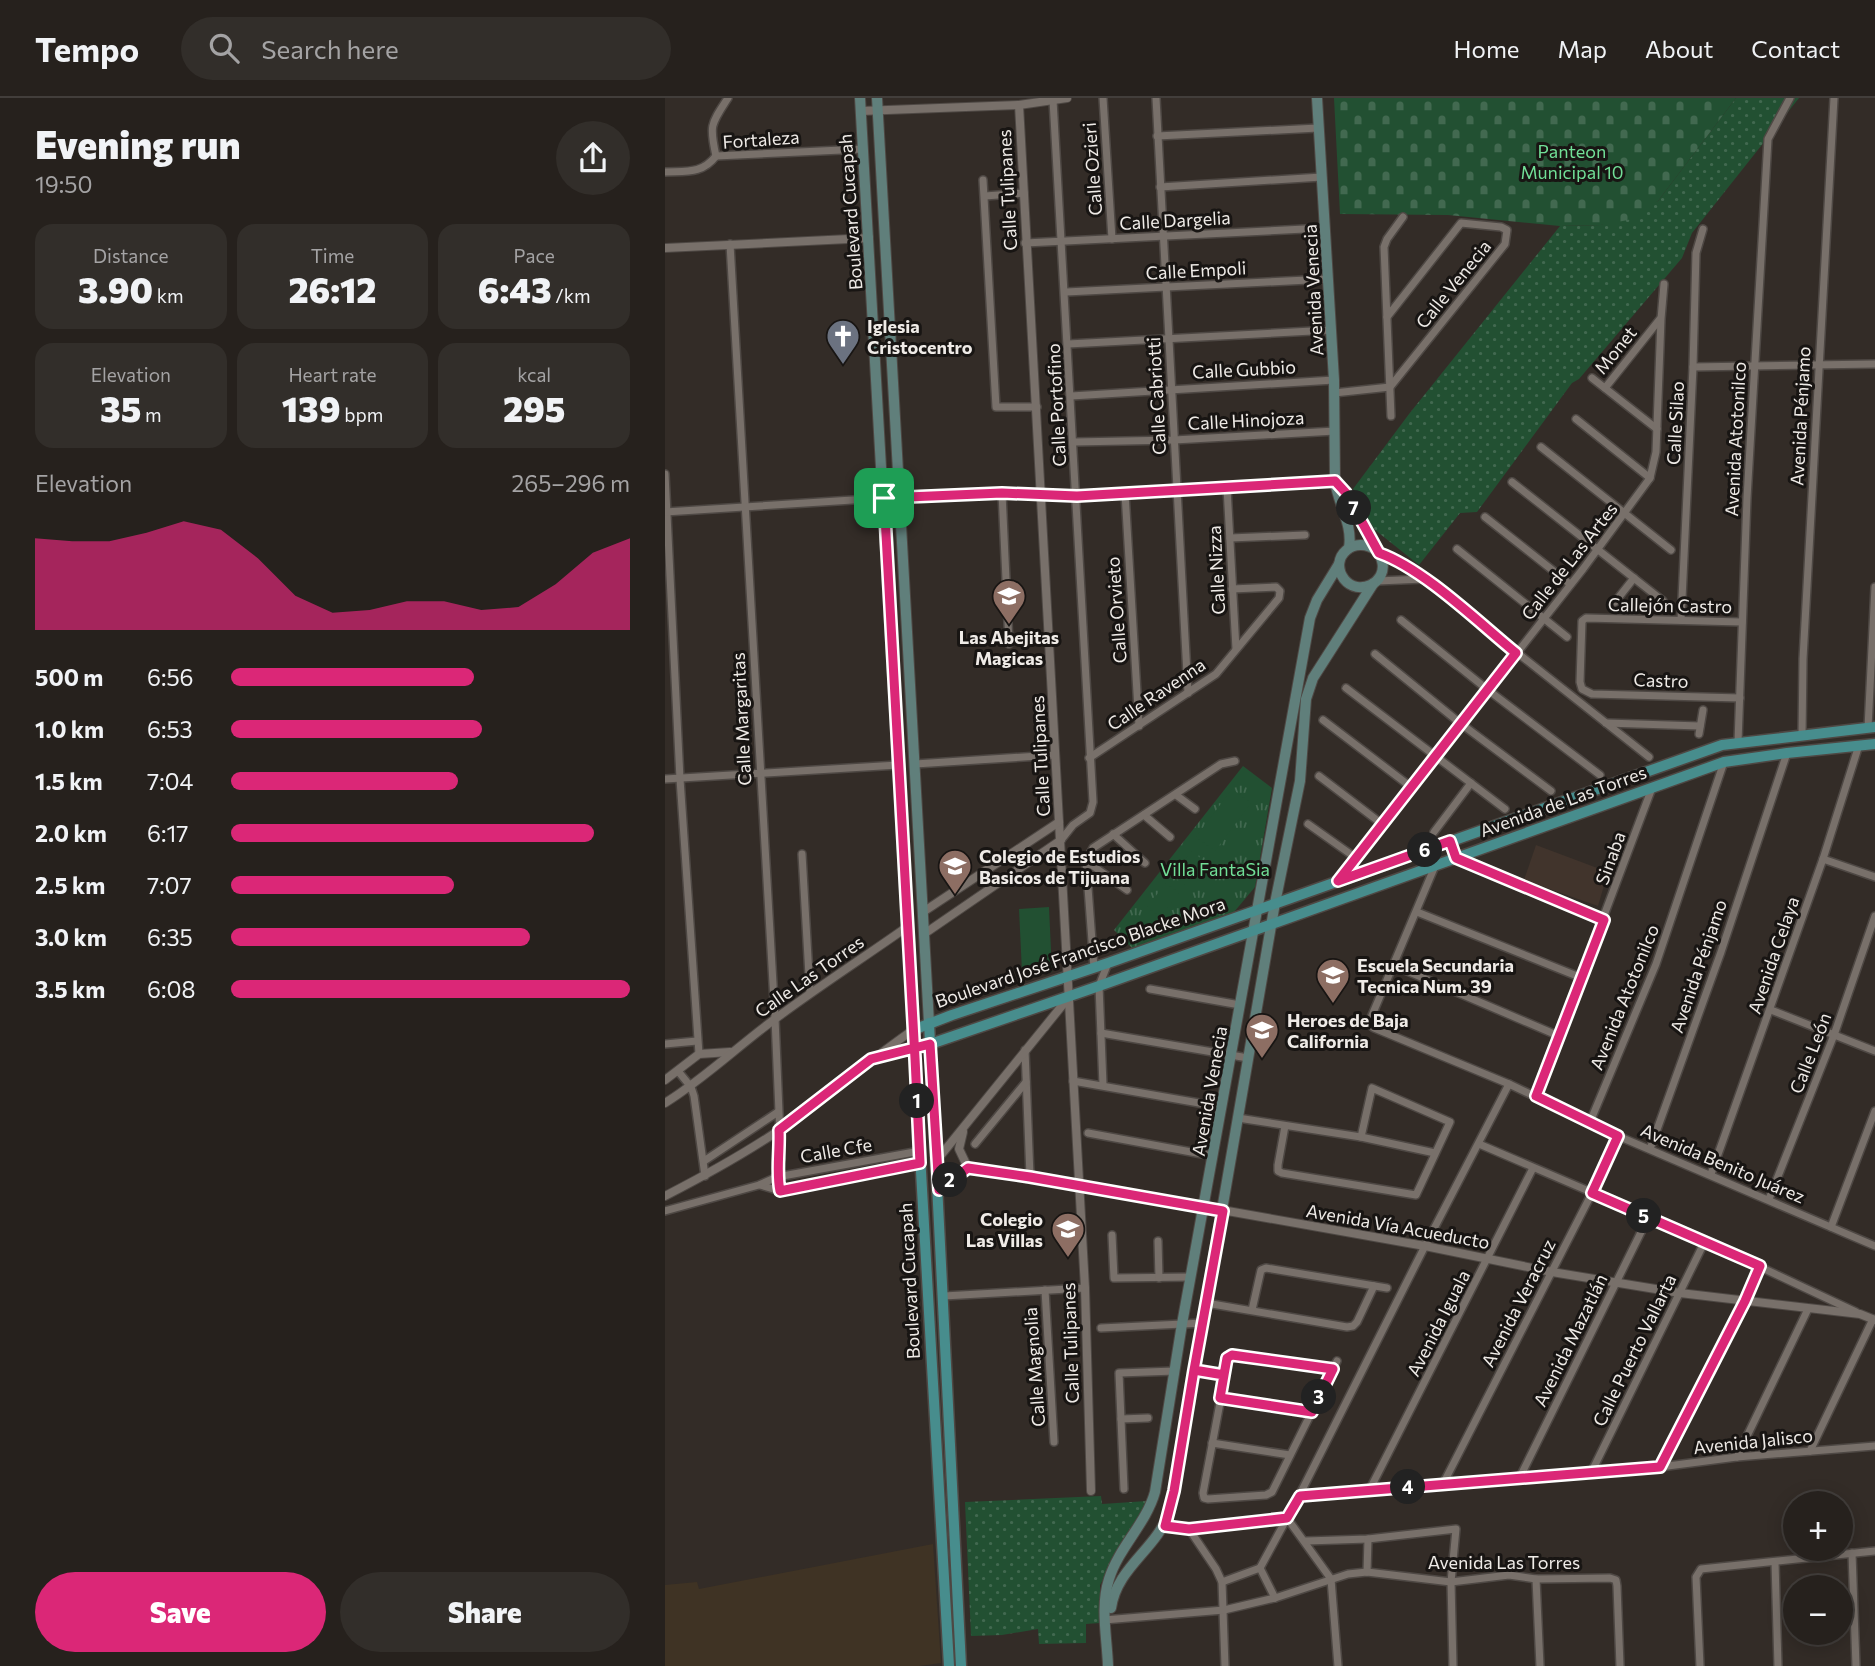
<!DOCTYPE html>
<html lang="en">
<head>
<meta charset="utf-8">
<style>
	:root { --surface:#26211d; --page:#322e2a; --text:#f1f3f6; --muted:#a4a3a4; --line:#423e3b; --accent:#db2777 }
	body { margin:0; font-family:Commissioner,sans-serif; background:var(--page); color:var(--text); height:100vh; display:flex; flex-direction:column; font-size:26px; white-space:nowrap }
	* { box-sizing:border-box; margin:0 }
	p { font-size:23px; color:var(--muted) }
	.icon { flex:none; width:38px; height:38px; fill:none; stroke:currentColor; stroke-width:2; stroke-linecap:round; stroke-linejoin:round }
	.map { position:relative; flex:1; overflow:hidden }
	.panel { display:flex; flex-direction:column; background:var(--surface); width:665px }
	.panel>* { flex:none }
	.tools { position:absolute; left:1118px; top:1393px; display:grid; gap:14px }
	.tools a { display:grid; place-items:center; width:70px; height:70px; border-radius:50%; background:var(--surface); box-shadow:0 4px 18px #0003,0 0 0 2px var(--line); font-size:35px }
	.pin { position:absolute; display:grid; place-items:center; width:60px; height:60px; color:#fff; margin:-30px; border-radius:14px; box-shadow:0 4px 10px #0006 }
	.km { position:absolute; width:35px; height:35px; margin:-18px; border-radius:50%; background:#222; color:#fff; font-size:19px; line-height:35px; text-align:center }
	.round { display:grid; place-items:center; flex:none; width:74px; height:74px; border-radius:37px; background:var(--page) }
	.headline { display:flex; align-items:center; justify-content:space-between; height:119px; padding:0 35px }
	h1 { font-size:38px; font-weight:800; line-height:52px }
	.figures { display:grid; grid-template-columns:repeat(3,1fr); gap:10px; height:119px; padding:7px 35px }
	.figures div { display:grid; align-content:center; border-radius:18px; background:var(--page); text-align:center }
	.figures b { font-size:35px; font-weight:800 }
	.figures small { font-size:19px; font-weight:400 }
	.figures p { font-size:19px }
	.chart { height:196px; padding:14px 35px }
	.chart p { display:flex; justify-content:space-between }
	.chart svg { width:100%; height:126px; margin-top:7px; fill:var(--accent); opacity:.7 }
	.cta { display:flex; gap:14px; margin-top:auto; padding:14px 35px }
	.cta a { flex:1; height:80px; border-radius:42px; background:var(--accent); color:#fff; font-size:28px; font-weight:800; line-height:80px; text-align:center }
	.cta a+a { background:var(--page); color:var(--text) }
	ul { padding:0 35px; list-style:none; font-size:23px }
	li { display:grid; grid-template-columns:112px 84px 1fr; align-items:center; height:52px }
	li i { height:18px; border-radius:9px; background:var(--accent) }
	header { display:flex; align-items:center; gap:42px; box-sizing:border-box; height:98px; padding:0 35px; background:var(--surface); border-bottom:2px solid var(--line) }
	header strong { font-size:33px }
	nav { display:flex; gap:38px; margin-inline-start:auto; font-size:24px }
	.search { width:490px; height:63px; background:var(--page); display:flex; align-items:center; gap:18px; box-sizing:border-box; padding:0 24px; border-radius:38px; color:var(--muted); font-size:26px }
	main { display:flex; flex:1; min-height:0 }
	.map>svg:first-child { display:block }
</style>
</head>
<body>
<header>
<strong>Tempo</strong>
<div class="search"><svg class="icon" aria-label="search" viewBox="0 0 24 24"><circle cx="10" cy="10" r="6"/><path d="M15 15l6 6"/></svg>Search here</div>
<nav><a>Home</a><a>Map</a><a>About</a><a>Contact</a></nav>
</header>
<main>
<section class="panel">
<div class="headline"><div><h1>Evening run</h1><p>19:50</p></div><a class="round"><svg class="icon" aria-label="share" viewBox="0 0 24 24"><path d="M12 15V3M7 8l5-5 5 5M5 13v7h14v-7"/></svg></a></div>
<div class="figures">
<div><p>Distance</p><b>3.90<small> km</small></b></div>
<div><p>Time</p><b>26:12</b></div>
<div><p>Pace</p><b>6:43<small> /km</small></b></div>
</div>
<div class="figures">
<div><p>Elevation</p><b>35<small> m</small></b></div>
<div><p>Heart rate</p><b>139<small> bpm</small></b></div>
<div><p>kcal</p><b>295</b></div>
</div>
<div class="chart"><p><span>Elevation</span>265–296 m</p>
<svg viewBox="0 0 160 44" preserveAspectRatio="none"><path d="M0 44V12L10 13L20 13L30 10L40 6L50 9L60 19L70 32L80 38L90 37L100 34L110 34L120 37L130 36L140 28L150 17L160 12V44z"/></svg>
</div>
<ul>
<li><b>500 m</b>6:56<i style="width:61%"></i></li>
<li><b>1.0 km</b>6:53<i style="width:63%"></i></li>
<li><b>1.5 km</b>7:04<i style="width:57%"></i></li>
<li><b>2.0 km</b>6:17<i style="width:91%"></i></li>
<li><b>2.5 km</b>7:07<i style="width:56%"></i></li>
<li><b>3.0 km</b>6:35<i style="width:75%"></i></li>
<li><b>3.5 km</b>6:08<i style="width:100%"></i></li>
</ul>
<div class="cta"><a>Save</a><a>Share</a></div>
</section>
<div class="map">
<svg width="1210" height="1568" viewBox="0 0 1210 1568">
	<defs>
		<pattern id="grass-dots" width="8" height="8" patternUnits="userSpaceOnUse" patternTransform="scale(1.75)"><rect width="8" height="8" fill="#225032"/><path d="M2 2h.1M6 6h.1" fill="none" stroke="#426950" stroke-width="1.8" stroke-linecap="round"/></pattern>
		<pattern id="cemetery-stones" width="16" height="16" patternUnits="userSpaceOnUse" patternTransform="scale(1.75)"><rect width="16" height="16" fill="#225032"/><path d="M2 7V4a2 2 0 0 1 4 0v3zM10 15v-3a2 2 0 0 1 4 0v3z" fill="#426950"/></pattern>
		<pattern id="park-tufts" width="24" height="20" patternUnits="userSpaceOnUse" patternTransform="scale(1.75)"><rect width="24" height="20" fill="#225032"/><path d="M3 7l-1-3M5 7V3M7 7l1-3M15 17l-1-3M17 17v-4M19 17l1-3" fill="none" stroke="#426950"/></pattern>
	</defs>
	<rect width="100%" height="100%" fill="#332c27"/>
	<polygon fill="#41342c" points="871,747 943,774 933,808 859,782"/>
	<polygon fill="#3f3324" points="268,1446 276,1565 254,1568 0,1568 0,1487 32,1484 34,1491"/>
	<g fill="url(#grass-dots)">
		<polygon points="1071,0 1134,0 1027,135 1017,160 914,281 907,285 812,414 795,415 754,467 705,428 703,420 688,391 744,316 895,128 936,127 993,103"/>
		<polygon points="436,1398 437,1406 482,1403 435,1487 435,1525 421,1526 421,1545 374,1546 373,1531 337,1537 306,1538 300,1404"/>
	</g>
	<polygon fill="url(#cemetery-stones)" points="669,0 1071,0 993,103 963,122 936,127 895,128 783,117 675,116"/>
	<polygon fill="url(#park-tufts)" points="578,668 607,690 590,789 569,814 468,851 449,832"/>
	<g fill="#225032">
		<polygon points="567,691 586,705 550,753 531,739"/>
		<polygon points="527,753 539,763 519,787 507,777"/>
		<polygon points="501,785 514,795 495,819 482,809"/>
		<polygon points="384,809 387,874 357,875 354,811"/>
	</g>
	<g fill="none" stroke-linecap="round" stroke-linejoin="round">
		<defs>
			<g id="minor">
				<polyline points="438,0 447,141"/>
				<polyline points="491,0 523,595"/>
				<polyline points="388,2 428,704 425,715 408,727 396,742"/>
				<polyline points="492,38 653,30"/>
				<polyline points="51,58 198,51"/>
				<path d="M 51,58 C 44,27 46,26 63,0"/>
				<path d="M 0,74 C 22,73 37,76 51,58"/>
				<polyline points="318,82 331,309 372,309"/>
				<polyline points="495,89 657,79"/>
				<polyline points="320,98 359,95"/>
				<polyline points="360,145 660,130"/>
				<polyline points="65,146 110,920 116,1061 112,1079 115,1093"/>
				<polyline points="401,194 663,181"/>
				<polyline points="403,246 666,232"/>
				<polyline points="1028,269 1210,266"/>
				<polyline points="927,280 992,331"/>
				<polyline points="940,290 995,221"/>
				<polyline points="669,295 725,289 840,146 842,132 836,129 796,125 722,219"/>
				<polyline points="406,298 669,282"/>
				<polyline points="726,318 719,149 722,141 738,119"/>
				<polyline points="911,321 985,380"/>
				<polyline points="409,344 509,342 670,333"/>
				<polyline points="876,349 1006,452"/>
				<polyline points="0,376 15,681 34,956"/>
				<polyline points="847,384 998,503"/>
				<polyline points="562,390 571,551"/>
				<polyline points="337,395 344,546"/>
				<polyline points="460,395 474,628"/>
				<polyline points="0,414 235,399 337,395 412,398 670,383"/>
				<polyline points="820,419 905,486"/>
				<polyline points="565,440 640,437"/>
				<polyline points="792,451 902,539"/>
				<polyline points="714,456 725,459 759,481 984,659"/>
				<polyline points="712,483 759,481"/>
				<polyline points="950,504 969,480"/>
				<polyline points="736,522 823,592 935,677"/>
				<polyline points="1016,522 1028,269 1031,155 1038,131"/>
				<polyline points="710,556 795,625 886,693"/>
				<polyline points="681,590 840,711"/>
				<polyline points="1075,600 927,596 917,591 915,584 917,523 921,520 1077,524"/>
				<polyline points="658,622 746,689"/>
				<polyline points="941,625 1035,628"/>
				<polyline points="1203,630 1210,489"/>
				<polyline points="1034,636 1038,612"/>
				<polyline points="1137,637 1138,561 1169,0"/>
				<polyline points="1073,644 1082,400 1103,41 1125,0"/>
				<polyline points="424,660 551,576 614,500 615,493 611,489 567,491"/>
				<polyline points="250,666 390,657"/>
				<polyline points="654,678 717,726"/>
				<polyline points="0,681 233,667"/>
				<polyline points="511,697 530,711"/>
				<polyline points="479,717 505,739"/>
				<polyline points="643,726 691,760"/>
				<polyline points="769,734 806,685"/>
				<polyline points="448,736 480,765"/>
				<polyline points="785,743 791,760 938,822"/>
				<polyline points="137,756 145,895"/>
				<polyline points="1158,761 1210,779"/>
				<polyline points="421,763 462,792"/>
				<polyline points="770,768 705,922 705,927 709,930 844,986 953,1038 1210,1148"/>
				<polyline points="673,782 918,471 985,380 991,354 996,221 999,186"/>
				<polyline points="752,814 917,880"/>
				<polyline points="728,867 894,938"/>
				<polyline points="429,870 421,763 428,750 556,666 570,663"/>
				<polyline points="485,891 575,907"/>
				<polyline points="1106,912 1210,953"/>
				<polyline points="436,935 583,960"/>
				<polyline points="0,946 32,943"/>
				<polyline points="360,952 365,1078"/>
				<polyline points="13,973 26,989 29,998 40,1078"/>
				<polyline points="408,983 557,1009"/>
				<polyline points="438,987 434,888 443,865"/>
				<polyline points="871,998 987,690"/>
				<polyline points="573,1020 696,1039 770,1055"/>
				<polyline points="925,1024 991,866 1059,664"/>
				<polyline points="620,1028 613,1067 613,1073 617,1075 751,1097 785,1024 707,990 696,1039"/>
				<polyline points="423,1035 548,1058"/>
				<polyline points="310,1046 361,984"/>
				<polyline points="814,1046 1040,1143 1191,1214"/>
				<polyline points="985,1051 1056,854 1122,655"/>
				<polyline points="39,1063 113,1014"/>
				<polyline points="1046,1076 1158,761 1194,647"/>
				<polyline points="95,1087 115,1093 255,1065"/>
				<polyline points="1104,1101 1169,937 1210,818"/>
				<polyline points="0,1113 94,1087 112,1079 255,1053"/>
				<polyline points="1166,1129 1210,1013"/>
				<polyline points="447,1137 449,1180 526,1179"/>
				<polyline points="493,1143 494,1180"/>
				<polyline points="380,1192 389,1344"/>
				<polyline points="279,1198 420,1190"/>
				<polyline points="541,1205 682,1229 688,1228 692,1224 709,1188"/>
				<polyline points="587,1212 596,1172 601,1170 722,1190"/>
				<polyline points="436,1230 538,1225"/>
				<polyline points="668,1271 564,1257 538,1395 539,1400 543,1401 601,1397 607,1394 672,1263"/>
				<polyline points="529,1272 559,1277"/>
				<polyline points="555,1300 647,1314"/>
				<polyline points="456,1321 483,1320"/>
				<polyline points="547,1345 625,1357"/>
				<polyline points="1145,1353 1208,1221"/>
				<polyline points="1072,1359 1143,1211"/>
				<polyline points="995,1369 1080,1203 1095,1168"/>
				<polyline points="926,1375 1040,1143"/>
				<polyline points="855,1379 983,1120"/>
				<polyline points="778,1386 927,1095 953,1038"/>
				<polyline points="459,1391 454,1275 510,1273"/>
				<polyline points="704,1393 868,1070"/>
				<polyline points="634,1398 995,1369 1072,1359 1210,1348"/>
				<polyline points="500,1428 524,1431 622,1420 666,1481 673,1568"/>
				<polyline points="524,1431 551,1471 557,1484 560,1568"/>
				<polyline points="641,1443 703,1441 791,1431 786,1484 788,1568"/>
				<polyline points="1187,1455 1191,1568"/>
				<polyline points="1110,1464 1113,1568"/>
				<polyline points="595,1470 610,1500"/>
				<polyline points="702,1474 703,1441"/>
				<polyline points="871,1481 875,1568"/>
				<polyline points="557,1484 595,1470 634,1398 760,1148 844,986"/>
				<polyline points="439,1522 559,1512 610,1500 683,1476 702,1474 786,1484 844,1477 871,1481 945,1480 951,1482 952,1488 955,1568"/>
				<polyline points="1035,1568 1031,1479 1036,1471 1210,1453"/>
			</g>
			<g id="tertiary">
				<polyline points="354,7 420,1190 426,1393"/>
				<polyline points="196,13 354,7 402,0"/>
				<polyline points="0,150 204,140"/>
				<polyline points="258,814 394,724"/>
				<polyline points="259,836 396,742"/>
				<polyline points="212,960 248,952"/>
				<polyline points="0,982 34,956 65,954"/>
				<path d="M 0,1005 C 39,981 73,948 110,921 C 153,889 198,860 242,829"/>
				<polyline points="298,1034 294,1051 303,1070"/>
				<polyline points="272,1062 404,899"/>
				<polyline points="274,1092 303,1070 365,1078 760,1148 887,1174 1015,1195 1195,1216 1210,1222"/>
				<path d="M 0,1098 C 39,1078 77,1057 113,1033 C 159,1001 202,964 248,932"/>
			</g>
			<g id="secondary">
				<polyline points="195,0 248,932"/>
				<polyline points="212,0 264,925"/>
				<path d="M 652,0 L 669,282 L 670,383 C 673,406 688,426 684,450"/>
				<path d="M 670,384 C 684,398 712,444 717,463 C 723,485 693,499 679,481 C 663,459 690,436 712,453"/>
				<path d="M 446,1510 C 452,1469 491,1452 505,1413 L 610,805 L 635,683 L 641,601 L 648,580 L 708,486"/>
				<path d="M 443,1568 C 442,1539 435,1509 444,1481 C 454,1449 481,1426 490,1394 L 517,1226 L 645,520 L 652,502 L 674,466"/>
			</g>
			<g id="primary">
				<polyline points="264,925 296,1568"/>
				<polyline points="248,952 434,888 1059,664 1122,655 1210,646"/>
				<polyline points="284,1568 248,932 287,917 443,865 1057,647 1210,629"/>
			</g>
		</defs>
		<use href="#minor" stroke="#4e4844" stroke-width="10"/>
		<use href="#tertiary" stroke="#4e4844" stroke-width="10"/>
		<use href="#secondary" stroke="#4e4844" stroke-width="12"/>
		<use href="#primary" stroke="#4e4844" stroke-width="13"/>
		<use href="#minor" stroke="#78706a" stroke-width="7"/>
		<use href="#tertiary" stroke="#78706a" stroke-width="8"/>
		<use href="#secondary" stroke="#607f7b" stroke-width="10"/>
		<use href="#primary" stroke="#478d8d" stroke-width="10"/>
	</g>
	<g fill="none" stroke-linecap="round" stroke-linejoin="round">
		<defs>
			<path id="route" d="M 219,400 C 231,621 245,843 255,1065 L 115,1093 C 111,1075 115,1052 114,1032 L 206,961 L 265,946 L 274,1092 L 303,1070 L 365,1079 L 558,1113 L 529,1272 L 559,1277 L 555,1300 L 647,1314 L 668,1271 L 567,1257 L 562,1260 L 559,1277 L 529,1272 L 509,1393 L 500,1428 L 524,1431 L 622,1420 L 635,1398 L 995,1369 L 1080,1203 L 1095,1168 L 927,1095 L 953,1038 L 871,998 L 939,822 L 791,760 L 785,743 L 673,783 L 851,555 C 813,524 759,471 714,455 L 681,395 L 670,383 L 412,398 L 337,395 L 219,400"/>
		</defs>
		<use href="#route" stroke="#fff" stroke-width="14"/>
		<use href="#route" stroke="#db2777" stroke-width="9"/>
	</g>
	<defs>
		<symbol id="church-pin" viewBox="-11 -11 22 30"><path d="M0 17L-7.5 6A9.5 9.5 0 1 1 7.5 6Z" fill="#6b7280" stroke="#181513"/><path d="M-1.2-6h2.4v3.5h3.3v2.4h-3.3V6h-2.4V-.1h-3.3v-2.4h3.3Z" fill="#fff"/></symbol>
		<symbol id="school-pin" viewBox="-11 -11 22 30"><path d="M0 17L-7.5 6A9.5 9.5 0 1 1 7.5 6Z" fill="#8d6e63" stroke="#181513"/><path d="M0-5L7-2L0 1L-7-2ZM-4 1L0 2.5L4 1V4Q0 6-4 4Z" fill="#fff"/></symbol>
	</defs>
	<g fill-rule="evenodd">
		<use href="#church-pin" x="159" y="219" width="38" height="52"/>
		<use href="#school-pin" x="325" y="479" width="38" height="52"/>
		<use href="#school-pin" x="271" y="749" width="38" height="52"/>
		<use href="#school-pin" x="649" y="858" width="38" height="52"/>
		<use href="#school-pin" x="578" y="913" width="38" height="52"/>
		<use href="#school-pin" x="384" y="1112" width="38" height="52"/>
	</g>
	<g text-anchor="middle" dominant-baseline="central" stroke-width="6" stroke-linejoin="round" paint-order="stroke">
		<g font-size="18" fill="#efebe7" stroke="#181513">
			<text transform="translate(96 41) rotate(-4)">Fortaleza</text>
			<text transform="translate(427 71) rotate(-94)">Calle Ozieri</text>
			<text transform="translate(342 92) rotate(-93)">Calle Tulipanes</text>
			<text transform="translate(185 114) rotate(-94)">Boulevard Cucapah</text>
			<text transform="translate(510 122) rotate(-3)">Calle Dargelia</text>
			<text transform="translate(531 172) rotate(-3)">Calle Empoli</text>
			<text transform="translate(788 186) rotate(-51)">Calle Venecia</text>
			<text transform="translate(648 192) rotate(-93)">Avenida Venecia</text>
			<text transform="translate(950 252) rotate(-51)">Monet</text>
			<text transform="translate(579 271) rotate(-3)">Calle Gubbio</text>
			<text transform="translate(491 298) rotate(-93)">Calle Cabriotti</text>
			<text transform="translate(391 307) rotate(-93)">Calle Portofino</text>
			<text transform="translate(1135 318) rotate(-87)">Avenida Pénjamo</text>
			<text transform="translate(581 322) rotate(-3)">Calle Hinojoza</text>
			<text transform="translate(1010 325) rotate(-87)">Calle Silao</text>
			<text transform="translate(1070 341) rotate(-87)">Avenida Atotonilco</text>
			<text transform="translate(904 463) rotate(-52)">Calle de Las Artes</text>
			<text transform="translate(551 472) rotate(-93)">Calle Nizza</text>
			<text transform="translate(1005 507) rotate(1)">Callejón Castro</text>
			<text transform="translate(451 512) rotate(-94)">Calle Orvieto</text>
			<text transform="translate(996 582) rotate(2)">Castro</text>
			<text transform="translate(491 596) rotate(-34)">Calle Ravenna</text>
			<text transform="translate(76 621) rotate(-93)">Calle Margaritas</text>
			<text transform="translate(375 658) rotate(-93)">Calle Tulipanes</text>
			<text transform="translate(898 703) rotate(-20)">Avenida de Las Torres</text>
			<text transform="translate(945 760) rotate(-70)">Sinaba</text>
			<text transform="translate(415 854) rotate(-19)">Boulevard José Francisco Blacke Mora</text>
			<text transform="translate(1108 857) rotate(-71)">Avenida Celaya</text>
			<text transform="translate(1033 868) rotate(-71)">Avenida Pénjamo</text>
			<text transform="translate(144 878) rotate(-35)">Calle Las Torres</text>
			<text transform="translate(959 899) rotate(-68)">Avenida Atotonilco</text>
			<text transform="translate(1145 955) rotate(-69)">Calle León</text>
			<text transform="translate(544 993) rotate(-80)">Avenida Venecia</text>
			<text transform="translate(171 1052) rotate(-10)">Calle Cfe</text>
			<text transform="translate(1058 1065) rotate(23)">Avenida Benito Juárez</text>
			<text transform="translate(733 1128) rotate(10)">Avenida Vía Acueducto</text>
			<text transform="translate(244 1183) rotate(-93)">Boulevard Cucapah</text>
			<text transform="translate(853 1205) rotate(-63)">Avenida Veracruz</text>
			<text transform="translate(773 1225) rotate(-63)">Avenida Iguala</text>
			<text transform="translate(905 1242) rotate(-64)">Avenida Mazatlán</text>
			<text transform="translate(405 1245) rotate(-92)">Calle Tulipanes</text>
			<text transform="translate(969 1252) rotate(-64)">Calle Puerto Vallarta</text>
			<text transform="translate(369 1269) rotate(-94)">Calle Magnolia</text>
			<text transform="translate(1088 1343) rotate(-6)">Avenida Jalisco</text>
			<text x="839" y="1464">Avenida Las Torres</text>
		</g>
		<g font-size="18" fill="#71df97" stroke="#181513">
			<text x="907" y="53">Panteon<tspan x="907" dy="21">Municipal 10</tspan></text>
			<text x="550" y="771">Villa FantaSia</text>
		</g>
		<g font-size="18" font-weight="bold" fill="#efebe7" stroke="#181513" text-anchor="start">
			<text x="202" y="228">Iglesia<tspan x="202" dy="21">Cristocentro</tspan></text>
			<text x="344" y="539" text-anchor="middle">Las Abejitas<tspan x="344" dy="21">Magicas</tspan></text>
			<text x="314" y="758">Colegio de Estudios<tspan x="314" dy="21">Basicos de Tijuana</tspan></text>
			<text x="692" y="867">Escuela Secundaria<tspan x="692" dy="21">Tecnica Num. 39</tspan></text>
			<text x="622" y="922">Heroes de Baja<tspan x="622" dy="21">California</tspan></text>
			<text x="378" y="1121" text-anchor="end">Colegio<tspan x="378" dy="21">Las Villas</tspan></text>
		</g>
	</g>
</svg>
<div class="tools">
<a>+</a>
<a>−</a>
</div>
<div class="pin" style="left:219px;top:400px;background:#1e9e55"><svg class="icon" aria-label="arrive" viewBox="0 0 24 24"><path d="M6 21V4h12l-3 4 3 4H6"/></svg></div>
<b class="km" style="left:252px;top:1003px">1</b>
<b class="km" style="left:285px;top:1082px">2</b>
<b class="km" style="left:654px;top:1299px">3</b>
<b class="km" style="left:743px;top:1389px">4</b>
<b class="km" style="left:979px;top:1118px">5</b>
<b class="km" style="left:760px;top:752px">6</b>
<b class="km" style="left:689px;top:410px">7</b>
</div>
</main>
</body>
</html>
